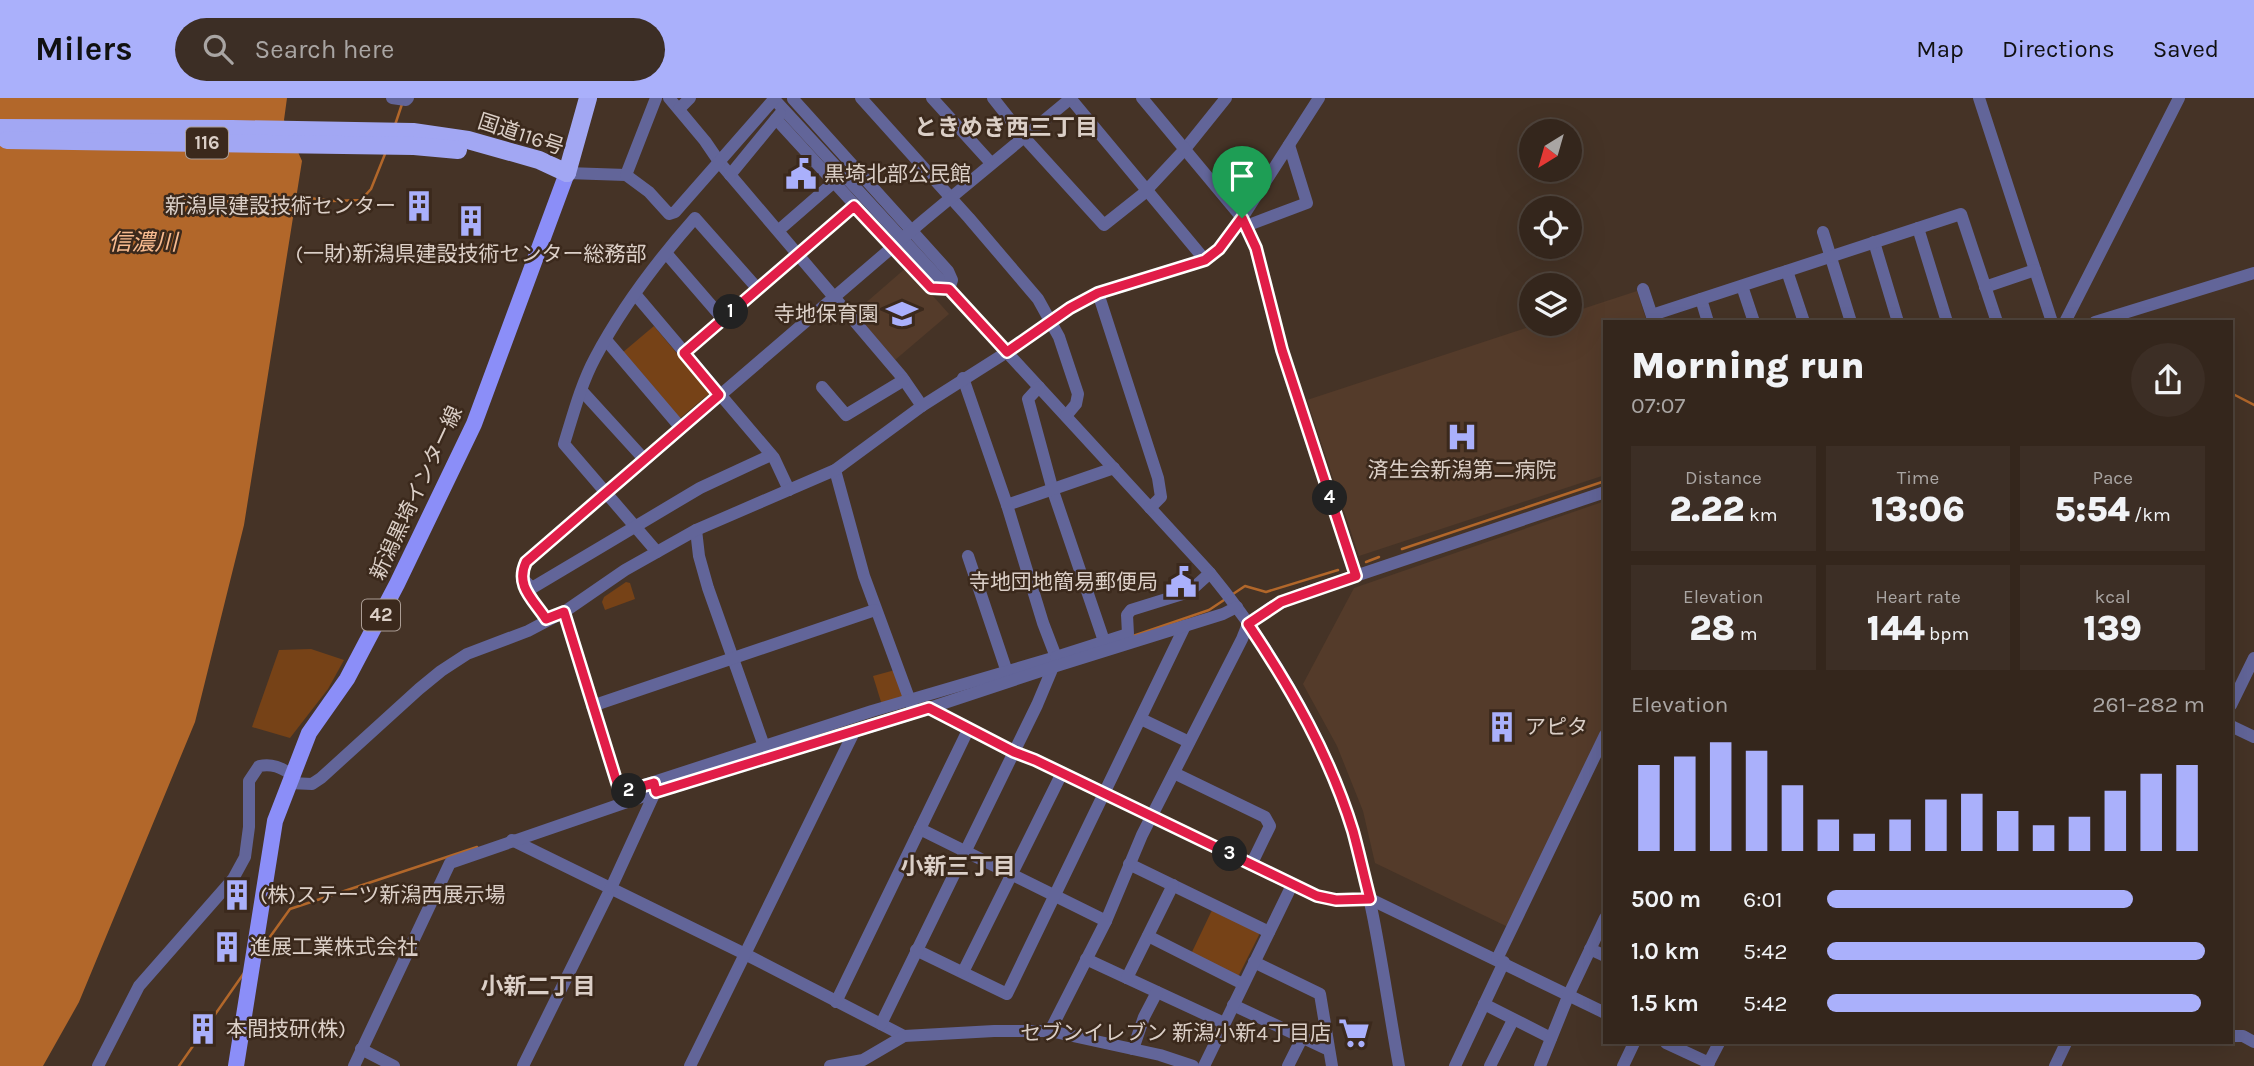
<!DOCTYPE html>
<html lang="en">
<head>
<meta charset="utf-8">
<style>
	:root { --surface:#34261c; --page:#3c2e25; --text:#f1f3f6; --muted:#a9a5a3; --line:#4e433b; --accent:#aab0fb }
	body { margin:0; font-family:Karla,"Noto Sans JP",sans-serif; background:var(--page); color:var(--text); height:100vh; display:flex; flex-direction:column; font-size:26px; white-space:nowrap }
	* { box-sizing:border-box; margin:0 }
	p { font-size:23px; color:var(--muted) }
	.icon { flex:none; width:38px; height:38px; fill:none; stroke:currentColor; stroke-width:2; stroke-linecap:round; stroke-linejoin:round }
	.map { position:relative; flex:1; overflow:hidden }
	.side { position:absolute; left:1603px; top:222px; width:630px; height:724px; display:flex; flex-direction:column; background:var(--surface); border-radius:0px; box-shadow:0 7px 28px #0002,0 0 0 2px var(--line) }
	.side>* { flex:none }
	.needle { width:46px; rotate:217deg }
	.tools { position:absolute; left:1519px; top:21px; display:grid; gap:14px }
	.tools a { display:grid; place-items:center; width:63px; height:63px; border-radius:50%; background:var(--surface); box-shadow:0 7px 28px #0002,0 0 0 2px var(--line); font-size:35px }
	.pin { position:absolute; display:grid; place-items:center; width:60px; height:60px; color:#fff; margin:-72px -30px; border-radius:50% 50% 50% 0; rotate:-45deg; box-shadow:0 0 7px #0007 }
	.pin .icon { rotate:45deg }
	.km { position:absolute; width:35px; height:35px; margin:-18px; border-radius:50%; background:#222; color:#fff; font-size:19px; line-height:35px; text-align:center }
	.round { display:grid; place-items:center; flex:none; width:74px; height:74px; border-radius:37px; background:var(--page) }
	.summary { display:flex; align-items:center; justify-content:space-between; height:119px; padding:0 28px }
	h1 { font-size:38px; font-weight:800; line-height:52px }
	.figures { display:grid; grid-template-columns:repeat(3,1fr); gap:10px; height:119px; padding:7px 28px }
	.figures div { display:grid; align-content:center; border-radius:0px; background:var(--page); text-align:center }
	.figures b { font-size:35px; font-weight:800 }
	.figures small { font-size:19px; font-weight:400 }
	.figures p { font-size:19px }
	.chart { height:196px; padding:14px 28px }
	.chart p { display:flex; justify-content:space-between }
	.chart svg { width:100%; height:126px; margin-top:7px; stroke:var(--accent); stroke-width:6 }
	ul { padding:0 28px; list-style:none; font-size:23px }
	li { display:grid; grid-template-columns:112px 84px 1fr; align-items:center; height:52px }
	li i { height:18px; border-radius:9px; background:var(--accent) }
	header { display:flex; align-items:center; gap:42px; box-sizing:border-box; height:98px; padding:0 35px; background:var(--accent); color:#111 }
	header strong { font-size:33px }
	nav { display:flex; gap:38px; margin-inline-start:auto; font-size:24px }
	.search { width:490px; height:63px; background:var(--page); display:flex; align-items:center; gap:18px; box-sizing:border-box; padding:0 24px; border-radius:38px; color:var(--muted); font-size:26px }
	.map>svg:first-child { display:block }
</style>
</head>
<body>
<header>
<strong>Milers</strong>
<div class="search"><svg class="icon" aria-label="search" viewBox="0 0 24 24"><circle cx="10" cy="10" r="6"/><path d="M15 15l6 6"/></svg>Search here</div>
<nav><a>Map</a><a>Directions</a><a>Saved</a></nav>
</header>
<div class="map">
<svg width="2254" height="968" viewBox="0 0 2254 968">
	<rect width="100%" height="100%" fill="#453326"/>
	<g fill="#543b2a">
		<polygon points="907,169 949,216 895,262 854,215"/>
		<polygon points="1637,193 1647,224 1605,224 1605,377 1359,458 1307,302 1538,226 1570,226 1570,215"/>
		<polygon points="1605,403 1605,627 1508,829 1375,765 1363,713 1337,648 1303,586 1354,490"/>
	</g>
	<g fill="#764217">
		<polygon points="654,228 710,295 678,322 622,255"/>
		<polygon points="626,484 630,485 635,501 605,512 602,504 604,499"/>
		<polygon points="311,551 344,562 328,591 290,640 252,629 279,552"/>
		<polygon points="895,572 904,600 882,607 873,578"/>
		<polygon points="1213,810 1258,832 1259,837 1239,877 1236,878 1191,856"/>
	</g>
	<polygon fill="#b2672a" points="0,0 287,0 284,22 302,63 244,427 195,624 79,904 43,968 0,968"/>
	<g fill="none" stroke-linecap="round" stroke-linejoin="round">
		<g stroke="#b2672a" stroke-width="2.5">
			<polyline points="395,27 402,6"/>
			<polyline points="295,98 332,103 361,102 371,91 385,56"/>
			<polyline points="2231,295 2254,307"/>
			<polyline points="1402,451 1605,383"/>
			<polyline points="1366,464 1379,459"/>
			<polyline points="1233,496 1245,488 1266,494 1338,472"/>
			<polyline points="1133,538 1209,512 1224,502"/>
			<polyline points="763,655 907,611"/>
			<polyline points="262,850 290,811 477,749"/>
			<polyline points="179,968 244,875"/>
		</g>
		<g stroke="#626599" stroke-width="12">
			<polyline points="392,0 406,2 408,0"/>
			<polyline points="669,0 705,43 720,65 902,279 922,308"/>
			<path d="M 773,0 L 1210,475 C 1269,547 1327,643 1353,734 C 1375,810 1385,890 1399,968"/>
			<polyline points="861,0 969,120 1038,201 1059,239 1078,296 1076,306 1066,318"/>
			<polyline points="932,0 991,65"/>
			<polyline points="993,0 1023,38 1104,127 1143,96 1185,51 1226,0"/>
			<polyline points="1070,0 1205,162"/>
			<polyline points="1142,0 1242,120 1256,150 1282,252 1356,478"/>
			<polyline points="1979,0 2052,224"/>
			<polyline points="679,11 690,0"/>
			<polyline points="776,21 931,190 949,191 952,182 948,173 793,1"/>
			<polyline points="567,75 626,77 649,94 669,116 675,114 775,0"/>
			<polyline points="626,77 656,0"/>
			<polyline points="730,77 780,16"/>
			<polyline points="1246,128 1307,105 1289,47"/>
			<polyline points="1918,130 1947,224"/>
			<polyline points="779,132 833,85"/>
			<polyline points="1823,134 1851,224"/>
			<polyline points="1874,144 1898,224"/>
			<polyline points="666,155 723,221"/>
			<polyline points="1787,173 1804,224"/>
			<polyline points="1742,188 1754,224"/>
			<polyline points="1985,189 2035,172"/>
			<polyline points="1643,191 1654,224"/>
			<polyline points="1098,195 1158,380 1161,399 1150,410"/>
			<polyline points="635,196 774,360 789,392"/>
			<polyline points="1701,201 1708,224"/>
			<polyline points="1652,217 1961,116 1997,224"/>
			<polyline points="2065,224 2179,0"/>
			<polyline points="2095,224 2254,175"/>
			<polyline points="606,242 681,330"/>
			<polyline points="684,255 854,108"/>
			<polyline points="822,289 846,317 904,282"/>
			<polyline points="1039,289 1028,301 1053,393 1104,543"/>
			<polyline points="582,293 644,361"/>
			<polyline points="835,372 864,478 913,611"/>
			<polyline points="1007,407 1114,370"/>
			<polyline points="696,432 699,458 708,490 764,648"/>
			<path d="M 657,454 L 564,346 C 573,317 581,286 595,260 C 622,209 657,163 695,120 L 757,190"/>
			<polyline points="968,458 1007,574"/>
			<polyline points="523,481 532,490 700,390 771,357"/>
			<polyline points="564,514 618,688 623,694 872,613 1056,559 1043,525 1007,407 963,280"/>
			<path d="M 546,521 C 533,501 515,488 526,464 L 924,122 L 1070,1"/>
			<polyline points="1248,526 1270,510 1299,497 1605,394"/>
			<polyline points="1056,559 1128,536 1127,517 1131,512 1189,494 1210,475"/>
			<polyline points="2231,607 2254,560"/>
			<polyline points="592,608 875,512"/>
			<polyline points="929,610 1014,654 1035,662 1316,798 1336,802 1370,801 1605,915"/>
			<polyline points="1141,621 1189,644"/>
			<polyline points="2231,628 2254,639"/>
			<polyline points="1174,675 1265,719 1270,728 1251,767"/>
			<polyline points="290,685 312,686 321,680 419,591 441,573 467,556 528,533 564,514 625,472 696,432 835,372 922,308 1007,254 1070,210 1098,195 1205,162 1219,151 1242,120 1319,0"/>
			<polyline points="920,731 1106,823"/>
			<polyline points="512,742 745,856 904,938"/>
			<polyline points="1129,766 1269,834"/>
			<polyline points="1148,838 1243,886"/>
			<polyline points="1590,851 1605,858"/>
			<polyline points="916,852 1007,896 1185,528"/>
			<polyline points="1086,861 1224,925"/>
			<polyline points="1497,861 1605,637"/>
			<polyline points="1254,864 1320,896 1332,968"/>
			<polyline points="963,874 1062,675"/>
			<polyline points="1127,880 1173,787"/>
			<polyline points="836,904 969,630"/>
			<polyline points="1484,906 1551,940"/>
			<polyline points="1233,907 1329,952"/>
			<polyline points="881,926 1037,607 1053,569"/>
			<polyline points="1050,933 1106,823 1142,737 1242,541 1248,526"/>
			<polyline points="2235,938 2243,938 2254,944"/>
			<polyline points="1666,945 1709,965"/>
			<polyline points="361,951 394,968"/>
			<polyline points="1133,951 1144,919 1157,894"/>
			<path d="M 98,968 L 139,888 L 233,781 L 245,759 L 249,729 L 249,683 L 259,668 C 273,665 281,670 293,677"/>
			<polyline points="354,968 450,765 656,694 902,619 1053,569 1223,516 1237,509"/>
			<polyline points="523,968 611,790 656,692"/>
			<polyline points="690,968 854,634"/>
			<polyline points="830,968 863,962 904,938 994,933 1050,933 1160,957 1193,968"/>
			<polyline points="1204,968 1292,787"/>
			<polyline points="1288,968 1302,940"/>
			<polyline points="1455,968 1504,864"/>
			<polyline points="1490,968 1513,922"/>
			<polyline points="1540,968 1569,896 1605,820"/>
			<polyline points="1623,968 1634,945"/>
			<polyline points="1707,968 1719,945"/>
			<polyline points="2055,968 2066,945"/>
		</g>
		<polyline stroke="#8b8ef8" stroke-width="16" points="236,968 275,723 309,635 347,581 397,486 474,326 567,75"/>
		<g stroke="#a2a7f3" stroke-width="18">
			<polyline points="0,30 232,31 413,34 468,42 539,62 567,75"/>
			<polyline points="7,42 414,48 458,52"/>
			<polyline points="567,75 588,0"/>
		</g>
	</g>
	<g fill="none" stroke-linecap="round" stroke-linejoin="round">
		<defs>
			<path id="route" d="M 854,108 L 931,190 L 949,191 L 1007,254 L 1070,210 L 1098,195 L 1205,162 L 1219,151 L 1242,120 L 1256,150 L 1282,252 L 1356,478 L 1281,504 L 1248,526 C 1291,590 1330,658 1353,733 C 1359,755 1364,778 1370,801 L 1336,802 L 1317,798 L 1035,662 L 1014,654 L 929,610 L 656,694 L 654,685 L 623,694 L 618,688 L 564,514 L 546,521 C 533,501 515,488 526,464 L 719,297 L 684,255 Z"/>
		</defs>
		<use href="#route" stroke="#fff" stroke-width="14"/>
		<use href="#route" stroke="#e11d48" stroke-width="9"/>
	</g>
	<defs>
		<symbol id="civic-bare" viewBox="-9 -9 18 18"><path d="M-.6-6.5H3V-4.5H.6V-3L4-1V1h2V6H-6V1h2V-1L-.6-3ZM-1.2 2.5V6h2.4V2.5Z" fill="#aab0fb" stroke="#3b291c" stroke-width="2.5" paint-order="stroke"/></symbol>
		<symbol id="building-bare" viewBox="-9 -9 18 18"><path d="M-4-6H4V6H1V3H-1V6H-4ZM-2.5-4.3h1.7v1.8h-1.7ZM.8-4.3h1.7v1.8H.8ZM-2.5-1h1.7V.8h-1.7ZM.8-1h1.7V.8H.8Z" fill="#aab0fb" stroke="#3b291c" stroke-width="2.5" paint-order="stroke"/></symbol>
		<symbol id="school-bare" viewBox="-9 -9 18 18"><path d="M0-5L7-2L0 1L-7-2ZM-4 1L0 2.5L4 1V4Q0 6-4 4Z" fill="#aab0fb" stroke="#3b291c" stroke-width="2.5" paint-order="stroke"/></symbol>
		<symbol id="hospital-bare" viewBox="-9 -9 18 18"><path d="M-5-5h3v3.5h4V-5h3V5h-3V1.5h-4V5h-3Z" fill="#aab0fb" stroke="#3b291c" stroke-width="2.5" paint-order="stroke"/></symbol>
		<symbol id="supermarket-bare" viewBox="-9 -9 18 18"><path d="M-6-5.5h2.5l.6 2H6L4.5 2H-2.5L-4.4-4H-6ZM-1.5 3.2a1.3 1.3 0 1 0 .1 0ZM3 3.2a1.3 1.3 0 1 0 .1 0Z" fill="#aab0fb" stroke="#3b291c" stroke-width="2.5" paint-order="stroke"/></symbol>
	</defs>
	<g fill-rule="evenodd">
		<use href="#civic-bare" x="779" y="54" width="44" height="44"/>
		<use href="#building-bare" x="397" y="86" width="44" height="44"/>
		<use href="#building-bare" x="449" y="101" width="44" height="44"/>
		<use href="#school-bare" x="880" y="194" width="44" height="44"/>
		<use href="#hospital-bare" x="1440" y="317" width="44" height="44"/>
		<use href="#civic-bare" x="1159" y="462" width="44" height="44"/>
		<use href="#building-bare" x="1480" y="607" width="44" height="44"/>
		<use href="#building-bare" x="215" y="775" width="44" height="44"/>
		<use href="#building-bare" x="205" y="827" width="44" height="44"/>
		<use href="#building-bare" x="181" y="909" width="44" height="44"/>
		<use href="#supermarket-bare" x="1332" y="913" width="44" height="44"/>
	</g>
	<g text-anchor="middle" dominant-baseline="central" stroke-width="5" stroke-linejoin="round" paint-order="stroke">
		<g fill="#3b291c" stroke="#ab9d94" stroke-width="2">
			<rect x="186" y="29.5" width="42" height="31" rx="5"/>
			<rect x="362" y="501.5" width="38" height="31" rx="5"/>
		</g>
		<g font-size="19" font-weight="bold" fill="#dbcfc7">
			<text x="207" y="45">116</text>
			<text x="381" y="517">42</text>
		</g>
		<g font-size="21" fill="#dbcfc7" stroke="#3b291c">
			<text transform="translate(521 36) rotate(18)">国道116号</text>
			<text transform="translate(416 395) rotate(-65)">新潟黒埼インター線</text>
		</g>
		<g font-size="21" fill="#dbcfc7" stroke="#3b291c" text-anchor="start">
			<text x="824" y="76">黒埼北部公民館</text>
			<text x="396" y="108" text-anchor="end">新潟県建設技術センター</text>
			<text x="471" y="156" text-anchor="middle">(一財)新潟県建設技術センター総務部</text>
			<text x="879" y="216" text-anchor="end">寺地保育園</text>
			<text x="1462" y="372" text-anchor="middle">済生会新潟第二病院</text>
			<text x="1158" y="484" text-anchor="end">寺地団地簡易郵便局</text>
			<text x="1525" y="629">アピタ</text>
			<text x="260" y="797">(株)ステーツ新潟西展示場</text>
			<text x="250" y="849">進展工業株式会社</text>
			<text x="226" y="931">本間技研(株)</text>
			<text x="1331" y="935" text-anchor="end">セブンイレブン 新潟小新4丁目店</text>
		</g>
		<g font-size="23" font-weight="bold" fill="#dbcfc7" stroke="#3b291c">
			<text x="1006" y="29">ときめき西三丁目</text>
			<text x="958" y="768">小新三丁目</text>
			<text x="538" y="888">小新二丁目</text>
		</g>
		<g font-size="23" font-style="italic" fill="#f8bb90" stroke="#3b291c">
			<text x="143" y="144">信濃川</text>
		</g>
	</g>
</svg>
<div class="tools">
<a><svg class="needle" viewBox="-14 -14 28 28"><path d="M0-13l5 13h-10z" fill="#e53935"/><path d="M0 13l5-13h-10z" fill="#a9a5a3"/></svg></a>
<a><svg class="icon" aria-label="locate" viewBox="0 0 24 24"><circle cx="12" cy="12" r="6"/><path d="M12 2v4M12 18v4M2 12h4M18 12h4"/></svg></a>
<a><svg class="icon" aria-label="layers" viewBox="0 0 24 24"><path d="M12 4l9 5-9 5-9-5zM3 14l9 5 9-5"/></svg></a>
</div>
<div class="pin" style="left:1242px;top:120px;background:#1e9e55"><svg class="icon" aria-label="arrive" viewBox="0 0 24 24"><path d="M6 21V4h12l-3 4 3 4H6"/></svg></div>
<b class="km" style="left:731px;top:214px">1</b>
<b class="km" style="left:629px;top:693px">2</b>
<b class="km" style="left:1230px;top:756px">3</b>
<b class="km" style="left:1330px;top:400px">4</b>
<section class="side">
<div class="summary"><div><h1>Morning run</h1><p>07:07</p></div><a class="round"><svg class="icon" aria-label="share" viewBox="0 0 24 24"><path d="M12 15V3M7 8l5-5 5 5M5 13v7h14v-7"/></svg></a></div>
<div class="figures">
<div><p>Distance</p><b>2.22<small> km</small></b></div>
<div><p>Time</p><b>13:06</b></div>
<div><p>Pace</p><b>5:54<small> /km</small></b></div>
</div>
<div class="figures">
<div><p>Elevation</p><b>28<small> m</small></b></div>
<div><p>Heart rate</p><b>144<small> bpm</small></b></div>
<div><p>kcal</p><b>139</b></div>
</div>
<div class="chart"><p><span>Elevation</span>261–282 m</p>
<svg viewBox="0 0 160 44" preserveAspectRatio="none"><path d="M5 44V14M15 44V11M25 44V6M35 44V9M45 44V21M55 44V33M65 44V38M75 44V33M85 44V26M95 44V24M105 44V30M115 44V35M125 44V32M135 44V23M145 44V17M155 44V14"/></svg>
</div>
<ul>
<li><b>500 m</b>6:01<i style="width:81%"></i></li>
<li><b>1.0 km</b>5:42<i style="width:100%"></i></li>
<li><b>1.5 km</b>5:42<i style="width:99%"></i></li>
</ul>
</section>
</div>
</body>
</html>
